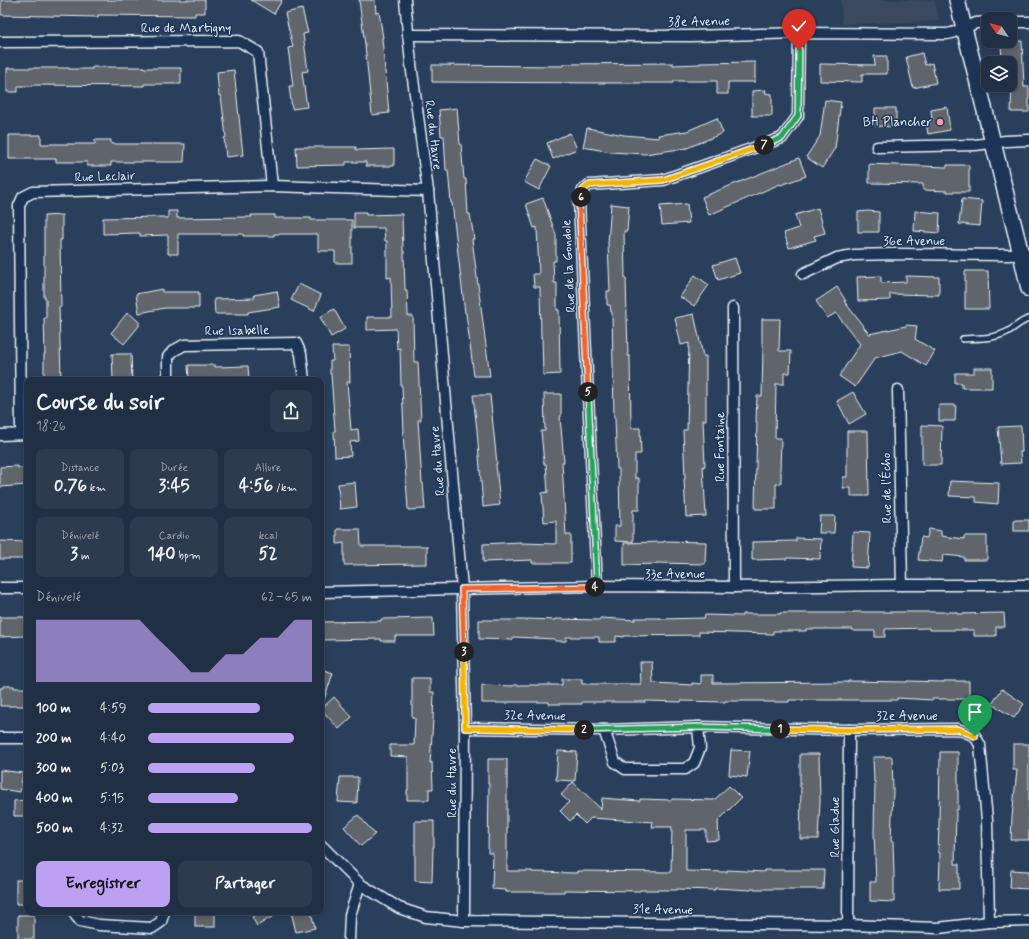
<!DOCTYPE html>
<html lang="fr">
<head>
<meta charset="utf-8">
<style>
	:root { --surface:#202f44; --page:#2d3b4f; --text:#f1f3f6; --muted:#a2a9b2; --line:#3d4a5d; --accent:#bca0f2 }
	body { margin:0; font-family:Mynerve,sans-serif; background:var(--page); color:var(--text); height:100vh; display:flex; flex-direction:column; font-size:15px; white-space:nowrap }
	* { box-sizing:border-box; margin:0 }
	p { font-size:13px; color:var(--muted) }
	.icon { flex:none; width:22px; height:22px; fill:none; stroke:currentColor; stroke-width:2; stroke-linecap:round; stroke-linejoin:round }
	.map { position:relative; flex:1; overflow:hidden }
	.sheet { position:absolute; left:24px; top:377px; width:300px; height:538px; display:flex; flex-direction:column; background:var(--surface); border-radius:8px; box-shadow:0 2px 6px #0003,0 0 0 1px var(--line) }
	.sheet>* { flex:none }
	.needle { width:26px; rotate:305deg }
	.controls { position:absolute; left:981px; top:12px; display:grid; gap:8px }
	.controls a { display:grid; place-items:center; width:36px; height:36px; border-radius:8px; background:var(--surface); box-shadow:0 2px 6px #0003,0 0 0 1px var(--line); font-size:20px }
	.pin { position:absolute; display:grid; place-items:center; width:34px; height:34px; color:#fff; margin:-41px -17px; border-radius:50% 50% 50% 0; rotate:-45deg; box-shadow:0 0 4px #0007 }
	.pin .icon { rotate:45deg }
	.km { position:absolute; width:20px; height:20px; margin:-10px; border-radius:50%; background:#222; color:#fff; font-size:11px; line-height:20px; text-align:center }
	.round { display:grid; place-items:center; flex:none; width:42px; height:42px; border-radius:8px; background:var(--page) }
	.headline { display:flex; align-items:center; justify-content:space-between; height:68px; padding:0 12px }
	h1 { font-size:22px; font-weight:700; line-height:30px }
	.figures { display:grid; grid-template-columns:repeat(3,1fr); gap:6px; height:68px; padding:4px 12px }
	.figures div { display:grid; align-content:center; border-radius:8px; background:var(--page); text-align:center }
	.figures b { font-size:17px; font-weight:700 }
	.figures small { font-size:11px; font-weight:400 }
	.figures p { font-size:11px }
	.chart { height:112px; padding:8px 12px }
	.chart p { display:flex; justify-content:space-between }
	.chart svg { width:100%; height:72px; margin-top:4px; fill:var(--accent); opacity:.7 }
	.primary-button { display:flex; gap:8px; margin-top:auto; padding:8px 12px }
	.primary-button a { flex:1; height:46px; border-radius:8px; background:var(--accent); color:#111; font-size:16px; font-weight:700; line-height:46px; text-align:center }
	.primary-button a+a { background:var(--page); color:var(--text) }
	ul { padding:0 12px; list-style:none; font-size:13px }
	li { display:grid; grid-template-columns:64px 48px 1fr; align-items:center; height:30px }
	li i { height:10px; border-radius:5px; background:var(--accent) }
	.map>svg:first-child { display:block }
</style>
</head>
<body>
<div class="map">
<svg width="1029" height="939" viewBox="0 0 1029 939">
	<rect width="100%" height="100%" fill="#2a3f5b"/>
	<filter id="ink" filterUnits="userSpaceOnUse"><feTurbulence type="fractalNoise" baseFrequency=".025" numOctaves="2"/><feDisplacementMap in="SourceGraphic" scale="8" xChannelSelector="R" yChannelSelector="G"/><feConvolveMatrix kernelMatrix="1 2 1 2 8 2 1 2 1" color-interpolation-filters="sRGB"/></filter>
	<g filter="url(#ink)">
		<polygon fill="#3a4a60" points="841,0 934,0 940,21 842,24"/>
		<g fill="#5f656b" stroke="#e8f1f8">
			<polygon points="1,0 205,0 205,13 195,13 195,16 98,15 98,17 1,15"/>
			<polygon points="251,0 282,0 274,14"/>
			<polygon points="359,0 375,0 376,13 379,12 383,38 382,38 389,113 372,115 365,45"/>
			<polygon points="302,9 308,33 303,34 308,71 302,72 307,107 292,109 289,86 293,86 288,48 293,47 285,13"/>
			<polygon points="1022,41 1024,87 1029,87 1029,112 1011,112 1012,78 1010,78 1010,63 1002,63 1001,42"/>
			<polygon points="922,53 925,65 932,63 936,83 913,88 906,57"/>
			<polygon points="874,56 887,56 887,74 862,74 862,82 820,81 820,64 875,65"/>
			<polygon points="755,62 755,82 728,82 728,94 717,94 717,81 674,81 674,83 609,83 432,82 432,65 563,66 563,64 673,63 673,65 700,64 700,63"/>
			<polygon points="92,67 144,67 144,68 181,68 181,84 144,84 144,86 32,85 32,86 18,86 18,92 7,92 7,68 69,68 69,69 92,69"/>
			<polygon points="234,70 243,155 226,157 224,138 226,137 221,96 219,96 217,72"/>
			<polygon points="766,90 765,93 772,94 772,116 752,116 752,91"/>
			<polygon points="825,100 841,102 835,148 822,168 806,157 820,136"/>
			<polygon points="947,107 950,130 928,134 926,122 932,121 931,110"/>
			<polygon points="457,108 460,144 461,144 464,179 466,179 468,214 470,214 474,239 472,239 490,376 474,376 466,313 465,313 452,203 451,203 448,170 446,170 444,136 441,136 439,110"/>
			<polygon points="875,108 896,108 896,127 875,126"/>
			<polygon points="717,118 723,133 687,148 645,154 611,152 583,147 587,128 624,135 659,138 658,135 687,131"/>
			<polygon points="570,133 577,149 553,159 547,143"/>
			<polygon points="9,135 41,135 41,144 95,144 95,140 111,140 111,144 185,144 184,162 111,162 111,166 87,166 87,162 56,162 56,159 9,159"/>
			<polygon points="296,147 356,147 356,150 394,149 394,166 366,166 366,162 346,162 346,165 297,166"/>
			<polygon points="799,158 806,176 781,185 780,184 709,215 702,197"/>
			<polygon points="537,159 551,166 539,190 524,182"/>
			<polygon points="869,164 947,167 947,165 969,165 969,192 947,192 947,191 923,190 923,184 869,183"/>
			<polygon points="543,198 556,235 556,261 553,261 554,283 557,283 557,310 559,310 560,374 543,375 542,337 541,338 540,287 534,287 533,274 539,274 537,227 534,228 526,204"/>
			<polygon points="962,199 982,201 980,226 959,224"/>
			<polygon points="611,204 629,206 627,231 624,231 625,278 626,278 628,356 630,356 631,428 640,428 641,454 635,454 635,478 639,478 639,510 633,510 633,542 615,541 615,526 620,526 619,469 617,469 615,418 614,418 612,312 611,312 610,305 607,305 607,291 610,291 608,243"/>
			<polygon points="687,204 689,223 662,225 660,206"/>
			<polygon points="818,208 825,233 814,236 816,240 789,248 784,233 799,228 795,215"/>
			<polygon points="168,211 177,211 177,218 243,217 252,217 251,215 275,215 275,218 311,218 311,220 352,220 352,263 335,263 335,251 318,251 318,234 274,234 274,236 243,236 243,234 178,234 178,254 168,254 168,235 140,236 140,233 103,234 103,218 164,217 164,218 168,218"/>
			<polygon points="868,211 879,212 879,232 858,232 858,212"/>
			<polygon points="915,211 940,213 939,233 914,231"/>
			<polygon points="354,212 366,212 366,215 402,214 403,251 404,251 405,290 407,290 408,316 413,316 414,362 418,362 421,420 418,420 422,483 423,483 425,509 408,510 403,432 404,432 402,386 401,386 400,348 397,349 396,329 367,330 367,317 392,317 391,277 387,278 387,241 385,241 384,228 354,228"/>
			<polygon points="62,215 62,240 60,240 61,307 59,307 61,379 44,379 44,354 45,354 44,318 46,318 46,298 44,298 44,216"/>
			<polygon points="735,258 740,273 718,280 713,265"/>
			<polygon points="965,271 988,271 989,309 965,309"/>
			<polygon points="695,275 709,285 694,306 680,297"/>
			<polygon points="881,276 881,283 906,282 906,276 939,277 939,295 890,294 890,300 858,301 857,277"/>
			<polygon points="299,284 321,295 314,311 291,300"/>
			<polygon points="837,287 846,301 844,301 869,334 906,326 906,325 917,326 915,339 935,351 926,366 902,351 875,358 855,387 839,376 860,344 836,313 827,318 816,301"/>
			<polygon points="162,289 162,292 199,292 199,308 165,308 139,313 136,294"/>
			<polygon points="277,291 280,307 248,312 248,314 215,314 214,299 255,298 254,295"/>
			<polygon points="334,309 345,329 331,337 320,317"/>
			<polygon points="128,312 139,322 139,326 124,344 111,333"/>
			<polygon points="694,314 703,356 706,356 706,420 703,420 705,466 703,466 706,516 686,517 684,479 685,479 683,430 687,430 689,343 681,345 675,318"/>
			<polygon points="762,319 780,319 779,351 791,351 790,373 784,373 784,384 776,384 775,438 781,438 780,472 781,472 781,484 776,484 776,509 755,509 757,422 756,422 757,396 762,396 763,344 762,344"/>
			<polygon points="332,347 349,347 350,382 347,382 351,430 358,429 359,441 350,442 351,456 335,457 334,431 335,431 331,374 330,374 330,361 333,361"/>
			<polygon points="112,354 131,354 132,380 113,380"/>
			<polygon points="188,365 215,365 215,367 248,366 249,380 189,380"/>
			<polygon points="974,368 992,368 992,388 962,388 962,383 955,383 955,373 974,373"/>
			<polygon points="853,392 866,414 849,424 837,401"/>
			<polygon points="544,394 561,394 561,417 560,417 564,462 562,462 566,535 571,535 571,563 532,563 532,560 483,562 483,544 521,542 521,543 556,544 556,521 544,522 542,493 548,492 546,464 544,464 541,431 545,431"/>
			<polygon points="473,395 490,395 497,464 496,464 500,505 483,507 477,430"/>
			<polygon points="939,405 956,405 955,421 939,421"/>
			<polygon points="922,425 942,426 941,465 922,465"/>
			<polygon points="1021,426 1022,452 1020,452 1021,463 1001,464 998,427"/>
			<polygon points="847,431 868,431 869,496 851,496 851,488 843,488 843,477 847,477"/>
			<polygon points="18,466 18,468 27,468 27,485 0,487 0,467"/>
			<polygon points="950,481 999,483 998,504 976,502 976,497 949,496"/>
			<polygon points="355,482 357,507 340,509 338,484"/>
			<polygon points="820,516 835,516 834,533 819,533"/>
			<rect x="1014" y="520" width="15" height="11"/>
			<polygon points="337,529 360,529 361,546 427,546 427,564 344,565 344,543 337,544"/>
			<polygon points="929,529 941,531 941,536 964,539 964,536 987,536 987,560 964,560 964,557 943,555 942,562 918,560 921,537 927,538"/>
			<polygon points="853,532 870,533 868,568 851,567"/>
			<polygon points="796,538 821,539 820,559 787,558 787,559 752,560 752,542 796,541"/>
			<polygon points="0,541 27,542 27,559 0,559"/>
			<polygon points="664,541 706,542 705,564 656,563 656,564 624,565 624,543 664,542"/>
			<polygon points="853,612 957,612 957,614 1004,613 1005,627 996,627 996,636 974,636 974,630 929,630 929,628 885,629 885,637 875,637 875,631 853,631 853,629 806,629 806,631 773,631 773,634 699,632 699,635 624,636 624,637 616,636 616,642 599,642 599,637 566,637 566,641 555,641 555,639 513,637 513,640 479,639 479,620 527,620 527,619 555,620 555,619 600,620 600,618 635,620 635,618 661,618 661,619 704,618 705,615 742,616 742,614 780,614 780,613 853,613"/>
			<polygon points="0,617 25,617 25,636 0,637"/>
			<polygon points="433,618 434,636 395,636 395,641 381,641 381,639 321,640 321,622 381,621 381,619"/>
			<polygon points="640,662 652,662 653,683 692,685 692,683 701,684 701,675 713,675 713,683 848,682 848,681 907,682 907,681 944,682 944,681 969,681 969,699 932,699 932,700 897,698 897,700 789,700 789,702 764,702 764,701 725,701 725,702 681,701 681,702 646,701 646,702 582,702 582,704 549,704 549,702 508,702 508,703 482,703 482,685 513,686 513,685 562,685 562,679 582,679 582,684 641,684"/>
			<polygon points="321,669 333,673 323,703 321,703"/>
			<polygon points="412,678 430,678 430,692 434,692 433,720 430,763 432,762 433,789 429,789 429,800 407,800 407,790 408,790 408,757 390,756 390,745 414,745 415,718 412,718"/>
			<polygon points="3,686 14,686 14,688 27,688 27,706 0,706 0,688 3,688"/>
			<polygon points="1002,689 1024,704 1014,718 992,704"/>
			<polygon points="334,697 352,717 339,729 321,709"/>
			<polygon points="1013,744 1029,744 1029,840 1011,840 1012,817 1017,770 1013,770"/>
			<polygon points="731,750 750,751 747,777 729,775"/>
			<polygon points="558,751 577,752 575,781 556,780"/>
			<polygon points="940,752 958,752 958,810 956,810 955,864 959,864 959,889 939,889 940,853 938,852 939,824"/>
			<polygon points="800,754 819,754 820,802 818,839 800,839 801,787 800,787"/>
			<polygon points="873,757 892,757 893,791 891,841 893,841 894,874 894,902 870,901 870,882 876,882 874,832 875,782 874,782"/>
			<polygon points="488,759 507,759 507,871 532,871 532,872 577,873 577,871 671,872 672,827 652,827 653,822 591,818 585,824 576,815 570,821 560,811 569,802 561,795 573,782 601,809 602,798 640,801 640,799 672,800 672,799 714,800 729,786 741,798 718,821 719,840 706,841 706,830 686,830 686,871 727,872 727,870 764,872 764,870 824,870 823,889 751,889 751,890 715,888 715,890 677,889 677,890 640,890 640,891 564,890 564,892 506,892 506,890 492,889 493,853 488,853 489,784 488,784"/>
			<polygon points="0,770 23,773 20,792 0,789"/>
			<polygon points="340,777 358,777 357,803 338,802"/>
			<polygon points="27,800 27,816 14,816 14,801"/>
			<polygon points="358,815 375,834 361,846 344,827"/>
			<polygon points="415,821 434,821 434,847 433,847 432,882 415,881"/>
			<polygon points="1011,870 1029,871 1029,889 1010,888"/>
			<rect x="16" y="880" width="11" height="24"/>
			<rect x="195" y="912" width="20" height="15"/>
			<polygon points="260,912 280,912 257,926 252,917"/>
			<polygon points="291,912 311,912 315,928 296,932"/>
			<rect x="18" y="915" width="16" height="24"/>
		</g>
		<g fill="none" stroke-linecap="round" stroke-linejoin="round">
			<defs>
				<path id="service" d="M 963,339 C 977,338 994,339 1007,332 C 1015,328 1020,321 1029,319"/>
				<g id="minor">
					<polyline points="405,0 411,64 428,191 462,589 465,728 464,921"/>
					<polyline points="1010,22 1029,22"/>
					<polyline points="408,35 691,36 799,33 947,34 952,33 976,23 988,22"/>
					<polyline points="0,42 239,41 258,52 272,186"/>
					<polyline points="877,147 975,145 1006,141 1029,140"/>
					<polyline points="803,274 837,258 854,255 894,254 1008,255 1029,254"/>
					<polyline points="733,308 734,587"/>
					<polyline points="168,380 168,357 173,351 184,345 296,343 301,354 304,380"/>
					<polyline points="898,390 902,585"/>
					<polyline points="21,434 19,206 23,197 33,192 272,186 428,191"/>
					<polyline points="0,435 27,434"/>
					<polyline points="597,586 579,202 583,190 589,185 663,180 782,138 798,116 799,33"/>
					<polyline points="0,588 27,588"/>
					<polyline points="321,592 597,586 734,587 902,585 1029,585"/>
					<polyline points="465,728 604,730 698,727 849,730 958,729 975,736 980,745 987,820 989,922"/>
					<polyline points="604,730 615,762 625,769 685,769 694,763 700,748 698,727"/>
					<polyline points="0,738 27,738"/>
					<polyline points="321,845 360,884 399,908 426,917 464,921 848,925 938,928 989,922 1029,921"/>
					<polyline points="73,912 80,921 99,925 152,928 161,922 164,912"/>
					<polyline points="848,925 849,730"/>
					<polyline points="349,939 350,915 360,884"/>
				</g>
				<polyline id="secondary" points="957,0 1021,254 1029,289"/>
			</defs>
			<use href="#service" stroke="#e8f1f8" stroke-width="8"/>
			<use href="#minor" stroke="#e8f1f8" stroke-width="13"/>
			<use href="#secondary" stroke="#e8f1f8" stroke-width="18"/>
			<use href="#service" stroke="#1d3557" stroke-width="5"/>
			<use href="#minor" stroke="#1d3557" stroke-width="10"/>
			<use href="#secondary" stroke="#1d3557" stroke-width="15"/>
		</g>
	</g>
	<g fill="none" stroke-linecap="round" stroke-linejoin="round" filter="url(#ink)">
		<defs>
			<polyline id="split-1" points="780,729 849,730 958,729 975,736"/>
			<polyline id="split-2" points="584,730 698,727 780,729"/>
			<polyline id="split-3" points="464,652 465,728 584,730"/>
			<polyline id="split-4" points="464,652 462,589 595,587"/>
			<polyline id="split-5" points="588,392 597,586 595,587"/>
			<polyline id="split-6" points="581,197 579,202 588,392"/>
			<polyline id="split-7" points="581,197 583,190 589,185 663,180 764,145"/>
			<polyline id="split-8" points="764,145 782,138 798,116 799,50"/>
		</defs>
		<use href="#split-1" stroke="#fff" stroke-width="8"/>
		<use href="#split-2" stroke="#fff" stroke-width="8"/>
		<use href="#split-3" stroke="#fff" stroke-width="8"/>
		<use href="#split-4" stroke="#fff" stroke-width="8"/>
		<use href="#split-5" stroke="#fff" stroke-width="8"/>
		<use href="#split-6" stroke="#fff" stroke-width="8"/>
		<use href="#split-7" stroke="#fff" stroke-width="8"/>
		<use href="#split-8" stroke="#fff" stroke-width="8"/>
		<use href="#split-1" stroke="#f5b400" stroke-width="5"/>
		<use href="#split-2" stroke="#22a559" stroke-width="5"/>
		<use href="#split-3" stroke="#f5b400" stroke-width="5"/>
		<use href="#split-4" stroke="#f0652b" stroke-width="5"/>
		<use href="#split-5" stroke="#22a559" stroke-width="5"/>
		<use href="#split-6" stroke="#f0652b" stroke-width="5"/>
		<use href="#split-7" stroke="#f5b400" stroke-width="5"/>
		<use href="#split-8" stroke="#22a559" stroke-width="5"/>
	</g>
	<circle fill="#ff9aa2" stroke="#1d3557" stroke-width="1.5" cx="940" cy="122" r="4"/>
	<g text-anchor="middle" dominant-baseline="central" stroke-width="3" stroke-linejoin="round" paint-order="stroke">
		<g font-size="13" fill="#e8f1f8" stroke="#1d3557">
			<text transform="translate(699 22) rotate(-1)">38e Avenue</text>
			<text x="186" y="28">Rue de Martigny</text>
			<text transform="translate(433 135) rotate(83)">Rue du Havre</text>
			<text transform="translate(105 177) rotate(-2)">Rue Leclair</text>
			<text x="914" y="241">36e Avenue</text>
			<text transform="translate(569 266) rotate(-93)">Rue de la Gondole</text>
			<text transform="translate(237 331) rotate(-1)">Rue Isabelle</text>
			<text transform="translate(720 447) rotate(-90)">Rue Fontaine</text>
			<text transform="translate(438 461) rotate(-95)">Rue du Havre</text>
			<text transform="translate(887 488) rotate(-91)">Rue de l'Écho</text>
			<text x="675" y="574">33e Avenue</text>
			<text transform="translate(535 716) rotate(1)">32e Avenue</text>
			<text x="907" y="716">32e Avenue</text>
			<text transform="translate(452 783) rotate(-90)">Rue du Havre</text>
			<text transform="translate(835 827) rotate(-90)">Rue Gladue</text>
			<text transform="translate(663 910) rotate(1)">31e Avenue</text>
		</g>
		<g font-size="13" fill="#e8f1f8" stroke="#1d3557" text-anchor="end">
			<text x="932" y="122">BH Plancher</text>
		</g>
	</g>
</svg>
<div class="controls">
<a><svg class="needle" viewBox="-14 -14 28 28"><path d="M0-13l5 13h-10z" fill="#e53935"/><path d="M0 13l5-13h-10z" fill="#a2a9b2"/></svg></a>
<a><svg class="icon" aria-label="layers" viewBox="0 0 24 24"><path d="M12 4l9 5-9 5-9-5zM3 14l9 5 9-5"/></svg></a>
</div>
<div class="pin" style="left:975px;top:736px;background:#1e9e55"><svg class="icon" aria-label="arrive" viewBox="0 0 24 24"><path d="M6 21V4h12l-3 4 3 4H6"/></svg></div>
<div class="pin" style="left:799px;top:50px;background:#d93025"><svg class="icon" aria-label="check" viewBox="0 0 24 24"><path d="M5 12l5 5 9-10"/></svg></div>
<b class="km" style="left:780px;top:729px">1</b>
<b class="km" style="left:584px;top:730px">2</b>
<b class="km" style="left:464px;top:652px">3</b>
<b class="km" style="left:595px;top:587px">4</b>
<b class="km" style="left:588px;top:392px">5</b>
<b class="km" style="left:581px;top:197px">6</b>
<b class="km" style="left:764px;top:145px">7</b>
<section class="sheet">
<div class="headline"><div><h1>Course du soir</h1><p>18:26</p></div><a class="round"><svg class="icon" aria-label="share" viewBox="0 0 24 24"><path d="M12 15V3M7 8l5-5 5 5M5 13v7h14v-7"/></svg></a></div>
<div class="figures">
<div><p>Distance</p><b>0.76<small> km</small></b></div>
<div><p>Durée</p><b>3:45</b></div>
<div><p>Allure</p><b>4:56<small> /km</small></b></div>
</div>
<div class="figures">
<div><p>Dénivelé</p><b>3<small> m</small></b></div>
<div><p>Cardio</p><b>140<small> bpm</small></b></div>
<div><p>kcal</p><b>52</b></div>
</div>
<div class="chart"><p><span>Dénivelé</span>62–65 m</p>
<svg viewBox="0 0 160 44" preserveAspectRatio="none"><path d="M0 44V6L10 6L20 6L30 6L40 6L50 6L60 6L70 17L80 27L90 38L100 38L110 27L120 27L130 17L140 17L150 6L160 6V44z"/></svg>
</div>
<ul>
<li><b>100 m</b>4:59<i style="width:68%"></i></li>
<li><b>200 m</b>4:40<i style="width:89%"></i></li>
<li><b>300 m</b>5:03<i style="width:65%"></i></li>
<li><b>400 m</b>5:15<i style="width:55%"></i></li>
<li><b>500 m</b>4:32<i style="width:100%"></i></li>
</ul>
<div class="primary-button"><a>Enregistrer</a><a>Partager</a></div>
</section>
</div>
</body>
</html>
